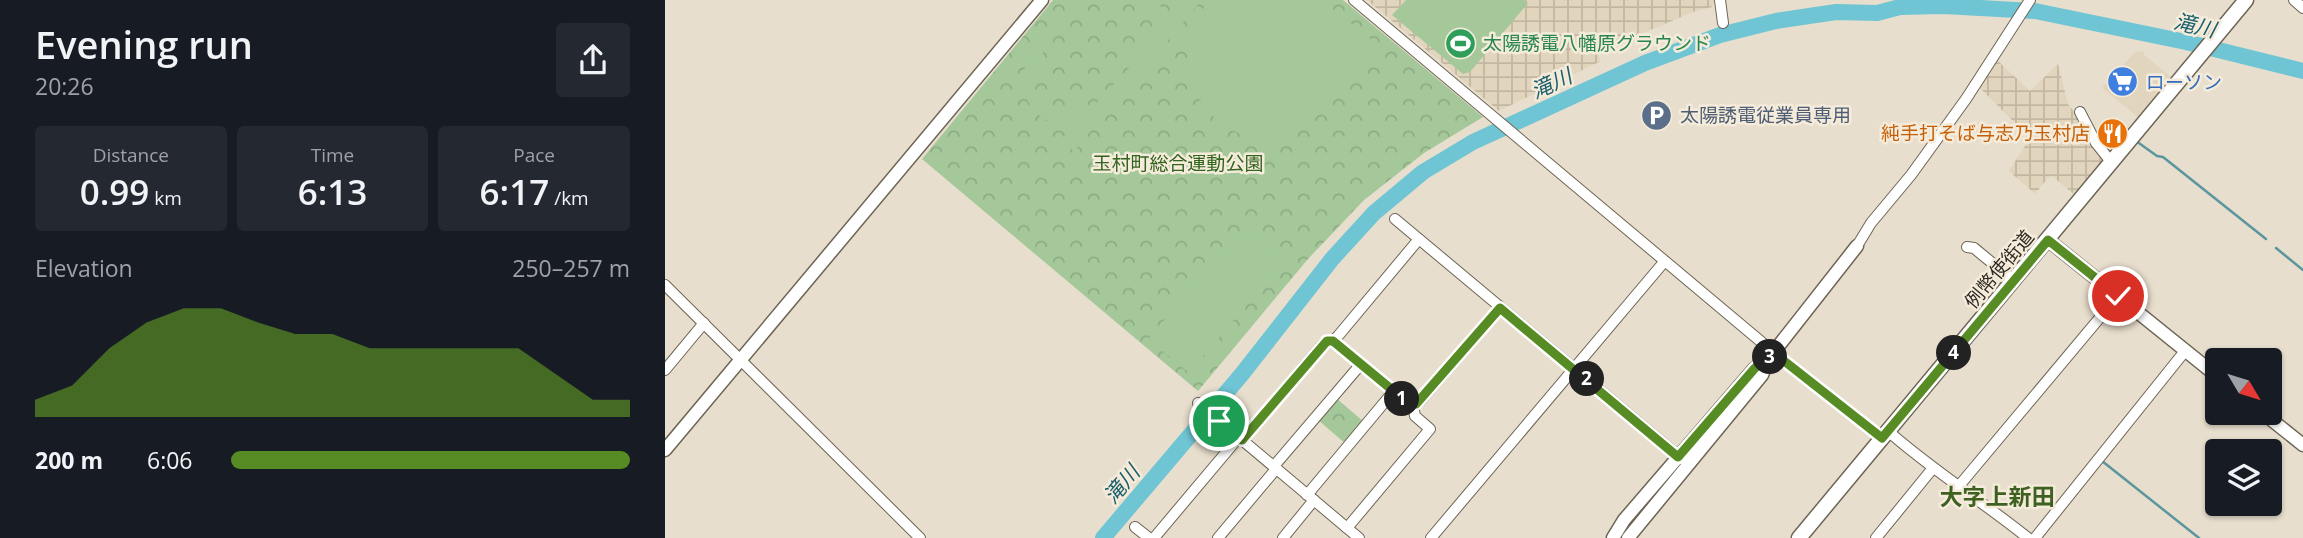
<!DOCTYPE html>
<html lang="en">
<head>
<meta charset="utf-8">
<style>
	:root { --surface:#171b24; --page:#242831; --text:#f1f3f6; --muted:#9ea1a6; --accent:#578c25 }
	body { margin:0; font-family:"Open Sans","Noto Sans JP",sans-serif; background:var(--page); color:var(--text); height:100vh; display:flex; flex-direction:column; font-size:26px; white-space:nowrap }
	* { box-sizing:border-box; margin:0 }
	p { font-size:23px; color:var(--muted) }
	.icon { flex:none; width:38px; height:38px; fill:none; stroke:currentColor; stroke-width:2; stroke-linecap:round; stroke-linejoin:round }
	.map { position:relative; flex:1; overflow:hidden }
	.details { display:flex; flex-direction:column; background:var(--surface); width:665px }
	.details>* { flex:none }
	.needle { width:46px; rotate:128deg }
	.tools { position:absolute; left:1540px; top:348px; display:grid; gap:14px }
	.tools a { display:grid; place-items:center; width:77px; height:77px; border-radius:7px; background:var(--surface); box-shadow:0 2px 5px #0004; font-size:35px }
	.pin { position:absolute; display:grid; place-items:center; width:60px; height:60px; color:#fff; margin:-30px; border:4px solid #fff; border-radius:50%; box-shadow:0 2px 7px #0007 }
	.km { position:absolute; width:35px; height:35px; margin:-18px; border-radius:50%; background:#222; color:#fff; font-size:19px; line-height:35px; text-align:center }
	.round { display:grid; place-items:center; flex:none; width:74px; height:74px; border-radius:7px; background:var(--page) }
	.head { display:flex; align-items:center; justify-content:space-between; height:119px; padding:0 35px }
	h1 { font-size:38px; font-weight:600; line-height:52px }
	.figures { display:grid; grid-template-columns:repeat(3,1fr); gap:10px; height:119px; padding:7px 35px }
	.figures div { display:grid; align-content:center; border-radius:7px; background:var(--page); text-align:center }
	.figures b { font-size:35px; font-weight:600 }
	.figures small { font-size:19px; font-weight:400 }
	.figures p { font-size:19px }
	.chart { height:196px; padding:14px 35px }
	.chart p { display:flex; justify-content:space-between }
	.chart svg { width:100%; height:126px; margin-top:7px; fill:var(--accent); opacity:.7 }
	ul { padding:0 35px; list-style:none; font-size:23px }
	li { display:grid; grid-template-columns:112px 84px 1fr; align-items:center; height:52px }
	li i { height:18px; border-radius:9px; background:var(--accent) }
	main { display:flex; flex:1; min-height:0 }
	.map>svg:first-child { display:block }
</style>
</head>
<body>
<main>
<section class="details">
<div class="head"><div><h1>Evening run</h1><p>20:26</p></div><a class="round"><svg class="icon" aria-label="share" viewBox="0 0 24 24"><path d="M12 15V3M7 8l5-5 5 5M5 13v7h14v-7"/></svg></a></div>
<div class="figures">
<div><p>Distance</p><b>0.99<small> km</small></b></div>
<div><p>Time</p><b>6:13</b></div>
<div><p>Pace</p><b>6:17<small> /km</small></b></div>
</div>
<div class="chart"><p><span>Elevation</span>250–257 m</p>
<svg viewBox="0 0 160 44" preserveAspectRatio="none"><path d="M0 44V38L10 33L20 20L30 11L40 6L50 6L60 11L70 15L80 15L90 20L100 20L110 20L120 20L130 20L140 29L150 38L160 38V44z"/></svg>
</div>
<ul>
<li><b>200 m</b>6:06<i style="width:100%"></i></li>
</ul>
</section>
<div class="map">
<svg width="1638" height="538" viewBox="0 0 1638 538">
	<defs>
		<pattern id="industrial-grid" width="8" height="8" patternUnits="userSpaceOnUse" patternTransform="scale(1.75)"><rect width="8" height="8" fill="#e2d5bd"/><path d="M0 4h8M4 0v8" fill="none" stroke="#c2b7a2"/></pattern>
		<pattern id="park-crowns" width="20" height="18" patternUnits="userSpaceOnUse" patternTransform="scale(1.75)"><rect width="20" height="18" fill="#a4c89a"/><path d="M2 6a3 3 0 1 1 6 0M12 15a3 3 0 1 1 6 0" fill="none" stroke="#8dac84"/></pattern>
	</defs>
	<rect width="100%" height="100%" fill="#e8decd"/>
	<polygon fill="#e2d5bd" points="1475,51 1479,52 1479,55 1506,77 1473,117 1437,88 1470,52"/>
	<g fill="url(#industrial-grid)">
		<polygon points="702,0 1051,0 1047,7 1028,12 936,51 933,54 936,61 834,111"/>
		<polygon points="1332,60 1365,91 1393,64 1403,104 1410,113 1414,113 1440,161 1411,196 1387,176 1382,179 1370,194 1344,171 1365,138 1314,87"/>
	</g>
	<g fill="url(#park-crowns)">
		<polygon points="388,0 678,0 818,117 759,153 699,200 643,259 533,391 257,159"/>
		<polygon points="671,398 699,422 681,444 653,420"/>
	</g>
	<g fill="#a4c89a">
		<path d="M 411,0 L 424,0 C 410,17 377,48 370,67 C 357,104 400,129 428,107 C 443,90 483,51 488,32 C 491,20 488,10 482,0 L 494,0 L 500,22 L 509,12 L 498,0 L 537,0 L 409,151 L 399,143 L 412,126 C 393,126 376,122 365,105 C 340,65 387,28 411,0 Z"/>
		<path d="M 546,0 L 656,0 L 705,38 L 705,60 L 616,139 C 561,144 520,104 524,49 C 526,30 532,13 546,0 Z"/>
		<polygon points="741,0 859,0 863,3 805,72 798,74 727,15"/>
		<polygon points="579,226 620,259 524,373 483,339"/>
	</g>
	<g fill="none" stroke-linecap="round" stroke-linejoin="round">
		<g stroke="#5b969f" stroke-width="2.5">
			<polyline points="1471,141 1492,156 1498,157 1601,239"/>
			<polyline points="1611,248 1638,270"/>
			<polyline points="1437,461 1534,538"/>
		</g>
		<polyline stroke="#6fc5d4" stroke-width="16" points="438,538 577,374 667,259 709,213 758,172 808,142 980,63 1055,35 1111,21 1171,12 1212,13 1235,7 1279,6 1370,11 1521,42 1638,71"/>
		<defs>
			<g id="minor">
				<polyline points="689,0 1119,361 1217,438"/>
				<polyline points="1055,0 1058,23"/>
				<polyline points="1629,0 1638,8"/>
				<polyline points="1415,112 1431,143 1447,163"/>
				<polyline points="730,219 1017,459"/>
				<polyline points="1192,246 1206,223 1246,175 1301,99 1365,0"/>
				<polyline points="1302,247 1309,248 1349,281"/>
				<polyline points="0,285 255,538"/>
				<polyline points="668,341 737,399 748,405"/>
				<polyline points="0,370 39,323"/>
				<polyline points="533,403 694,538"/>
				<polyline points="748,405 754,402 835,308"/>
				<path d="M 1223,431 C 1267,470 1317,501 1363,538"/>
				<polyline points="577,440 658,344 668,341 673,336 754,239"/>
				<polyline points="609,466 696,364"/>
				<polyline points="1293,487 1453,296"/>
				<polyline points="642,495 728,392"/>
				<polyline points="470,527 484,538"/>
				<polyline points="682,528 765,429 750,416 748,405"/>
				<polyline points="489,538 574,437"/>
				<polyline points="553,538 611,469"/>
				<polyline points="618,538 649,500"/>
				<polyline points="766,538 999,262"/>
				<polyline points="1211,538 1268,468"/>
				<polyline points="1370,538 1520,351"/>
			</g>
			<g id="tertiary">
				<polyline points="1383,240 1552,376"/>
				<polyline points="1598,413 1638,445"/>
				<polyline points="0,450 377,0"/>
				<polyline points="948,538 959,520 1090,368 1104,358"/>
				<polyline points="963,538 1097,375 1104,358 1192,246"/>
			</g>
			<polyline id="secondary" points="1134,538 1581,0"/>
		</defs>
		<use href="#minor" stroke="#6c6454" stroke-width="12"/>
		<use href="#tertiary" stroke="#6c6454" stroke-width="15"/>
		<use href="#secondary" stroke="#6c6454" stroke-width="17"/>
		<use href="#minor" stroke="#fff" stroke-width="10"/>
		<use href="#tertiary" stroke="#fff" stroke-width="12"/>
		<use href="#secondary" stroke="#fff" stroke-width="14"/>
	</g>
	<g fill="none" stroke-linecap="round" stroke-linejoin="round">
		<defs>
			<polyline id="route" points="554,421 577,440 662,341 668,341 743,403 751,404 835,308 1013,457 1090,368 1109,353 1217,438 1383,240 1453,296"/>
		</defs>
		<use href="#route" stroke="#fff" stroke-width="14"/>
		<use href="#route" stroke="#578c25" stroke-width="9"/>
	</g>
	<defs>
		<symbol id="stadium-disc" viewBox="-11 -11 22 22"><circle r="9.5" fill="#2e9e5b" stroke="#f5ebda"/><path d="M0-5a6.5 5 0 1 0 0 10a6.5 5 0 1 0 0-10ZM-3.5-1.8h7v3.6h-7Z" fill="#fff"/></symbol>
		<symbol id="supermarket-disc" viewBox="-11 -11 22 22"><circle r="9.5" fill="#3f7fe0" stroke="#f5ebda"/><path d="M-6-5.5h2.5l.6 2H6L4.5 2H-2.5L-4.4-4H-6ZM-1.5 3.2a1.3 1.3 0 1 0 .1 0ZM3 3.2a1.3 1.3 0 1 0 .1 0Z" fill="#fff"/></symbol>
		<symbol id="parking-disc" viewBox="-11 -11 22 22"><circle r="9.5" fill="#5c6f8a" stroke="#f5ebda"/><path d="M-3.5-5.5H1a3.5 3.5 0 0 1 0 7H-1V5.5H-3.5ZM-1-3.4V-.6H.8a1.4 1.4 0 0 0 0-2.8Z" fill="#fff"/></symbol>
		<symbol id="restaurant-disc" viewBox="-11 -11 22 22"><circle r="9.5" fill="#e8710a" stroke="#f5ebda"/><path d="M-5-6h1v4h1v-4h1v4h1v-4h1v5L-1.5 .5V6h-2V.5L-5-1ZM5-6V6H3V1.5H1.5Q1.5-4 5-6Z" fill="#fff"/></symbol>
	</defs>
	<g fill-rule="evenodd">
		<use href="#stadium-disc" x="778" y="26" width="35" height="35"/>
		<use href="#supermarket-disc" x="1440" y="64" width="35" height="35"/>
		<use href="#parking-disc" x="974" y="98" width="35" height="35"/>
		<use href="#restaurant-disc" x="1430" y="116" width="35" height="35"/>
	</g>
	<g text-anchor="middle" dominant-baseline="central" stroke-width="5" stroke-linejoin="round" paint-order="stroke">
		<g font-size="19" fill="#27864d" stroke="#f5ebda" text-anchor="start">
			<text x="818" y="43">太陽誘電八幡原グラウンド</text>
		</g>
		<g font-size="19" fill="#366cbe" stroke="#f5ebda" text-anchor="start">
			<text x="1481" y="82">ローソン</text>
		</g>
		<g font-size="19" fill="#4e5e75" stroke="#f5ebda" text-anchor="start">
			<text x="1015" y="115">太陽誘電従業員専用</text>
		</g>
		<g font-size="19" fill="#c56008" stroke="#f5ebda" text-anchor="end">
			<text x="1425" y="133">純手打そば与志乃玉村店</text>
		</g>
		<g font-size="19" fill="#31641e" stroke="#f5ebda">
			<text x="513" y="163">玉村町総合運動公園</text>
		</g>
		<g font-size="19" fill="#2c2822" stroke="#f5ebda">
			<text transform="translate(1334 269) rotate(-50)">例幣使街道</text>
		</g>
		<g font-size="21" font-style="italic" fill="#19606c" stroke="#f5ebda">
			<text transform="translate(1530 25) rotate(13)">滝川</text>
			<text transform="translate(886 83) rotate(-25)">滝川</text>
			<text transform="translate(456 484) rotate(-50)">滝川</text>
		</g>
		<g font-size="23" font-weight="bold" fill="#3e6020" stroke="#f5ebda">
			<text x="1332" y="496">大字上新田</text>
		</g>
	</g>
</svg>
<div class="tools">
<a><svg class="needle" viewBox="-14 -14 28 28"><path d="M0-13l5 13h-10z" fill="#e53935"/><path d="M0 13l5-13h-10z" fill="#9ea1a6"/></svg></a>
<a><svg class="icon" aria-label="layers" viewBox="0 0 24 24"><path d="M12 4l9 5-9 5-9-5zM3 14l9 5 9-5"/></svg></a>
</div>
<div class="pin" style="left:554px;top:421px;background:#1e9e55"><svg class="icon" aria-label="arrive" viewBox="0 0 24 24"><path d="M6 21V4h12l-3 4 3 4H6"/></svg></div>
<div class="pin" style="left:1453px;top:296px;background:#d93025"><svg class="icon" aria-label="check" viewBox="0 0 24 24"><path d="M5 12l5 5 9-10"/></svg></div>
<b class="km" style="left:737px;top:399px">1</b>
<b class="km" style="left:922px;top:379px">2</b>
<b class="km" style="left:1105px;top:357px">3</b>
<b class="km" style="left:1289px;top:353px">4</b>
</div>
</main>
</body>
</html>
